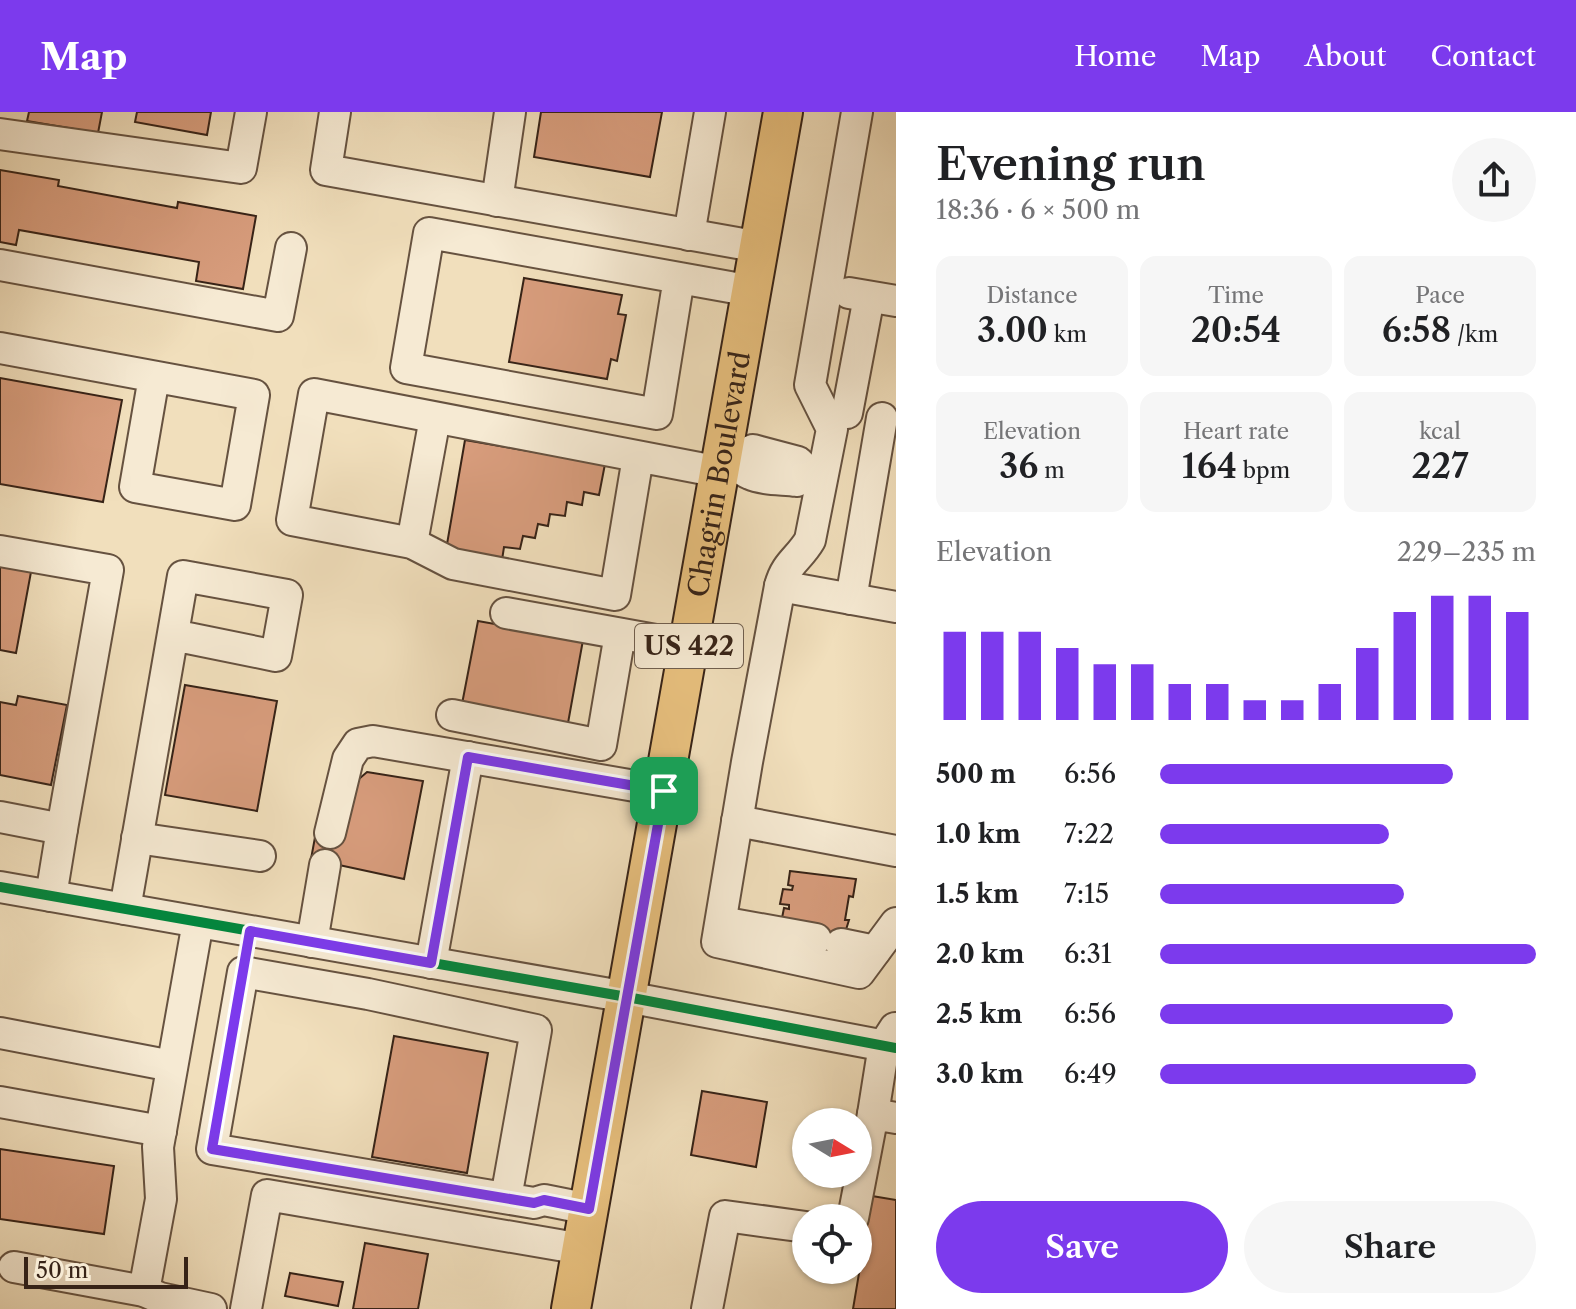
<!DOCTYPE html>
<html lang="en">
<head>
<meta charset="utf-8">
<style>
	:root { --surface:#fff; --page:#f6f6f6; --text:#202124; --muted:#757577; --accent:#7c3aed }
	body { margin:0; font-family:"Libre Caslon Text",serif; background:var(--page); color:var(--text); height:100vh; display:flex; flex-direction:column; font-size:30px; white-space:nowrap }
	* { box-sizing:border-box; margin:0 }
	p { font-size:26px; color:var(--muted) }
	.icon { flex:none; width:44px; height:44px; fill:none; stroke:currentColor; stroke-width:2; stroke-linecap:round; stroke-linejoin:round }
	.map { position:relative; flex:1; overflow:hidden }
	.side { display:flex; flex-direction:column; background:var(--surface); width:680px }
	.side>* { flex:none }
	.needle { width:52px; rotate:100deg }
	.controls { position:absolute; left:792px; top:996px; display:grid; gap:16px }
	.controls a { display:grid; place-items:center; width:80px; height:80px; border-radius:50%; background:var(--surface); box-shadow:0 2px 6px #0004; font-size:40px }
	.scale { position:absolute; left:24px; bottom:20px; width:164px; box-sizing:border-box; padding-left:8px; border:4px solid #372317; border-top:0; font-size:22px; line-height:28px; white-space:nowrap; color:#372317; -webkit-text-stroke:6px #f6ead3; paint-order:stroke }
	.pin { position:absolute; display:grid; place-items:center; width:68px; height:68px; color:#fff; margin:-34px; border-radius:16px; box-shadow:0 4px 12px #0006 }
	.round { display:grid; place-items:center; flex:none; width:84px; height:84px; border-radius:42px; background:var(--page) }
	.summary { display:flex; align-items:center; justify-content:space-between; height:136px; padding:0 40px }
	h1 { font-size:44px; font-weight:600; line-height:60px }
	.figures { display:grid; grid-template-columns:repeat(3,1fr); gap:12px; height:136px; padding:8px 40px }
	.figures div { display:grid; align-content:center; border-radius:16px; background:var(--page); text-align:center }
	.figures b { font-size:34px; font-weight:600 }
	.figures small { font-size:22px; font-weight:400 }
	.figures p { font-size:22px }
	.chart { height:224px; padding:16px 40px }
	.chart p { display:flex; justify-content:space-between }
	.chart svg { width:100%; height:144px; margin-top:8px; stroke:var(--accent); stroke-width:6 }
	.button { display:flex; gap:16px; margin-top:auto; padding:16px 40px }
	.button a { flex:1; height:92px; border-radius:48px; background:var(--accent); color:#fff; font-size:32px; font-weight:600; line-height:92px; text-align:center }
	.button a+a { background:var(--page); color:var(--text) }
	ul { padding:0 40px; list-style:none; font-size:26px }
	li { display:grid; grid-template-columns:128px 96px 1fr; align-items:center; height:60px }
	li i { height:20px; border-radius:10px; background:var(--accent) }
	header { display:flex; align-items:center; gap:48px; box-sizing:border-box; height:112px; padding:0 40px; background:var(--accent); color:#fff }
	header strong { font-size:38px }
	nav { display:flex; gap:44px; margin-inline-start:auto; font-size:28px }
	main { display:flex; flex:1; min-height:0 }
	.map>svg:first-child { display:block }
</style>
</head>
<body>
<header>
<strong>Map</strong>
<nav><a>Home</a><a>Map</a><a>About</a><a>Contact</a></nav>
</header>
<main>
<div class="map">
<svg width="896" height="1197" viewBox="0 0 896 1197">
	<rect width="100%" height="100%" fill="#f1dfbc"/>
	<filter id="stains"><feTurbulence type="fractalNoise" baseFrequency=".0025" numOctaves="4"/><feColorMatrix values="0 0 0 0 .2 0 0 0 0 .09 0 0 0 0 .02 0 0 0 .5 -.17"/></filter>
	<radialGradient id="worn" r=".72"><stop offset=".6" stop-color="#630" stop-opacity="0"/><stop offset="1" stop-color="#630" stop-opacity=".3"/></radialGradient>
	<g fill="#d79c7c" stroke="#372317" stroke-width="2">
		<polygon points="29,0 102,0 98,21 27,9"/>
		<polygon points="137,0 211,0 207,23 135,10"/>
		<polygon points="541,0 662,0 650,65 534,45"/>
		<polygon points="0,58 59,68 58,74 177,96 178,90 256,104 243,177 196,169 199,150 19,118 16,133 0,130"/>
		<polygon points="524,166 622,183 618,202 626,203 617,249 611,247 607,267 509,250"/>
		<polygon points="0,266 122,288 103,390 0,372"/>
		<polygon points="465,328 605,352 599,383 584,380 582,393 567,390 565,404 550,402 548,414 538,412 535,426 523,424 520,437 504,435 502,448 446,438"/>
		<polygon points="0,454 31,460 16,541 0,538"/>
		<polygon points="478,509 583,528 568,611 462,592"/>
		<polygon points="185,573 277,589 257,699 165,683"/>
		<polygon points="18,584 67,593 51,673 0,663 0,590 16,593"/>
		<polygon points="367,660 423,669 404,767 311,747 316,720 352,673"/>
		<polygon points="790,759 856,767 853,785 849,784 845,808 849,808 839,840 815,836 781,811 784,796 789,797 789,793 780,792 783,777 792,778 793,774 788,773"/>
		<polygon points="394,924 488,941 467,1061 372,1045"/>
		<polygon points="702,979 767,990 756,1055 691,1043"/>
		<polygon points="0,1037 114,1054 104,1122 0,1107"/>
		<polygon points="872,1084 896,1088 896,1197 853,1197"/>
		<polygon points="365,1131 428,1142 418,1197 353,1197"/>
		<polygon points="290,1161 343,1170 338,1194 285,1184"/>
	</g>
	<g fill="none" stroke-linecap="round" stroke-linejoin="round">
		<defs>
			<g id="minor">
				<polyline points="335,0 326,58 760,135"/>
				<path d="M 857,0 L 810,273 L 832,317 L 810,428 C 799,447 786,451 780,474 L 747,650 L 717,830 L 859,861 L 896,811"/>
				<polyline points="0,22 241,56 251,0"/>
				<polyline points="497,89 510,0"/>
				<polyline points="689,123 710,0"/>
				<polyline points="0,153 278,204 291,136"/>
				<polyline points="679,166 657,302 406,256 429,121 752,179"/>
				<polyline points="849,181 896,189"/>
				<polyline points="0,236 254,283 235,393 135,375 154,265"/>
				<polyline points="847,301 869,185"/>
				<path d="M 723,344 C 734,348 740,358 750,362 C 763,368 783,367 797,369 L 808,360"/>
				<polyline points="638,345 615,483 453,452 412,431 292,408 314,282 720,360"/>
				<polyline points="732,347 753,338 798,350 808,360 822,363"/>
				<polyline points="412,431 435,306"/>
				<polyline points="0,439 108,458 62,717 0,705"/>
				<polyline points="780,474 896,495"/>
				<polyline points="851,487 882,306"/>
				<polyline points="506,501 689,534"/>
				<polyline points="452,603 601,633 620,522"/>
				<polyline points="737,709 896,739"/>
				<polyline points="330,721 348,647 358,632 373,629 664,679"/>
				<polyline points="137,726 260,744"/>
				<polyline points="0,775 627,885 896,936"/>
				<polyline points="51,784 62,717"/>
				<path d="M 125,797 C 144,686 164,575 183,464 L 287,483 L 276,544 L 173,523"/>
				<polyline points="721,810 816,827"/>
				<polyline points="312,830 325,753"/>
				<polyline points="841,832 875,839"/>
				<polyline points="431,851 468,645"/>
				<polyline points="0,921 172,954"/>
				<polyline points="0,990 161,1019"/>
				<polyline points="873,1002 884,933 895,916"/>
				<polyline points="506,1086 536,918 368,882 243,860 212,1037 534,1091 544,1088 589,1097"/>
				<polyline points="853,1106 873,1002 896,1006"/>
				<polyline points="14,1155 144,1179 160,1186 211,1197"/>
				<polyline points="144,1179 161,1087 158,1035 198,810"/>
				<polyline points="246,1197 267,1083 582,1137"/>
				<polyline points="707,1197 725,1104 806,1115"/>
			</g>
			<g id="major">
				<path id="s1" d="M 571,1197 L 783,0"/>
			</g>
		</defs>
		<use href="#minor" stroke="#665240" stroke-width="34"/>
		<use href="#major" stroke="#372317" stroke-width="42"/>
		<use href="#minor" stroke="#f6ead3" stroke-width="30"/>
		<use href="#major" stroke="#e8c07e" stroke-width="38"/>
		<defs>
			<polyline id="cycleway" points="0,775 627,885 896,936"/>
		</defs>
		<use href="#cycleway" stroke="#f6ead3" stroke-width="15"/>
		<use href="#cycleway" stroke="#00873e" stroke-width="10"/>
	</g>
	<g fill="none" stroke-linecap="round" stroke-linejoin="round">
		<defs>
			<polygon id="route" points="468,645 664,679 589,1097 544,1088 534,1091 212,1037 250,819 431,851"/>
		</defs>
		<use href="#route" stroke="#fff" stroke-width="16"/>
		<use href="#route" stroke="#7c3aed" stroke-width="10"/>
	</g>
	<g text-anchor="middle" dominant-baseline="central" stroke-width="8" stroke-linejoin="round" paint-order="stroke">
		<rect fill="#f6ead3" stroke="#705f4f" stroke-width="2" x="635" y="512" width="108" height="44" rx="6"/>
		<g font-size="26" font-weight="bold" fill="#372317">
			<text x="689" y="534">US 422</text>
		</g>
		<g font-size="28" fill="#372317" stroke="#f6ead3">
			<text stroke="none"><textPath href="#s1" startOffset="848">Chagrin Boulevard</textPath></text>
		</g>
	</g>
	<rect width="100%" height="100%" filter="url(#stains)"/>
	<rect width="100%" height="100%" fill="url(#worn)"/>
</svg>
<div class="controls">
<a><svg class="needle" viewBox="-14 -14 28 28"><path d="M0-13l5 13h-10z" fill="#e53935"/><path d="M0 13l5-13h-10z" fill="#757577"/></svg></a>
<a><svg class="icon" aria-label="locate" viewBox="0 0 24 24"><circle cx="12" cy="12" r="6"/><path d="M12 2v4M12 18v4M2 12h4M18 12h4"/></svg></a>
</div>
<div class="scale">50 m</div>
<div class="pin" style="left:664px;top:679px;background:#1e9e55"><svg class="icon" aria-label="arrive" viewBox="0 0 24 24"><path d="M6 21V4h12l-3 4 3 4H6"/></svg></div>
</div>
<section class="side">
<div class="summary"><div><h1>Evening run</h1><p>18:36 · 6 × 500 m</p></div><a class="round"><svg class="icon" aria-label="share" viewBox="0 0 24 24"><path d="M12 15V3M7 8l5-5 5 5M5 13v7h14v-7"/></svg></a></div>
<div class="figures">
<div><p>Distance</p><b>3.00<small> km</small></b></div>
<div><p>Time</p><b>20:54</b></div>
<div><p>Pace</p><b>6:58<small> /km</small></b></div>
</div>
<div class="figures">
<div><p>Elevation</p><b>36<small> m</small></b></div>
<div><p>Heart rate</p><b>164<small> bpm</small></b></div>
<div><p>kcal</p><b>227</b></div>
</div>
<div class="chart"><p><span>Elevation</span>229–235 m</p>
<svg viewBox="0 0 160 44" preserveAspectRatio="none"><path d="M5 44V17M15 44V17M25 44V17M35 44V22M45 44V27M55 44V27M65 44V33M75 44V33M85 44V38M95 44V38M105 44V33M115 44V22M125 44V11M135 44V6M145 44V6M155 44V11"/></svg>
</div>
<ul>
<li><b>500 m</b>6:56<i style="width:78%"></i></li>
<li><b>1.0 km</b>7:22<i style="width:61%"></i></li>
<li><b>1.5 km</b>7:15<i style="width:65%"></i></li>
<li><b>2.0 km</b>6:31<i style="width:100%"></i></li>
<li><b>2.5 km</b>6:56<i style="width:78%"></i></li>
<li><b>3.0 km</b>6:49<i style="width:84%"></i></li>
</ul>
<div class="button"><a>Save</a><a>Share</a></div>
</section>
</main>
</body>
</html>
